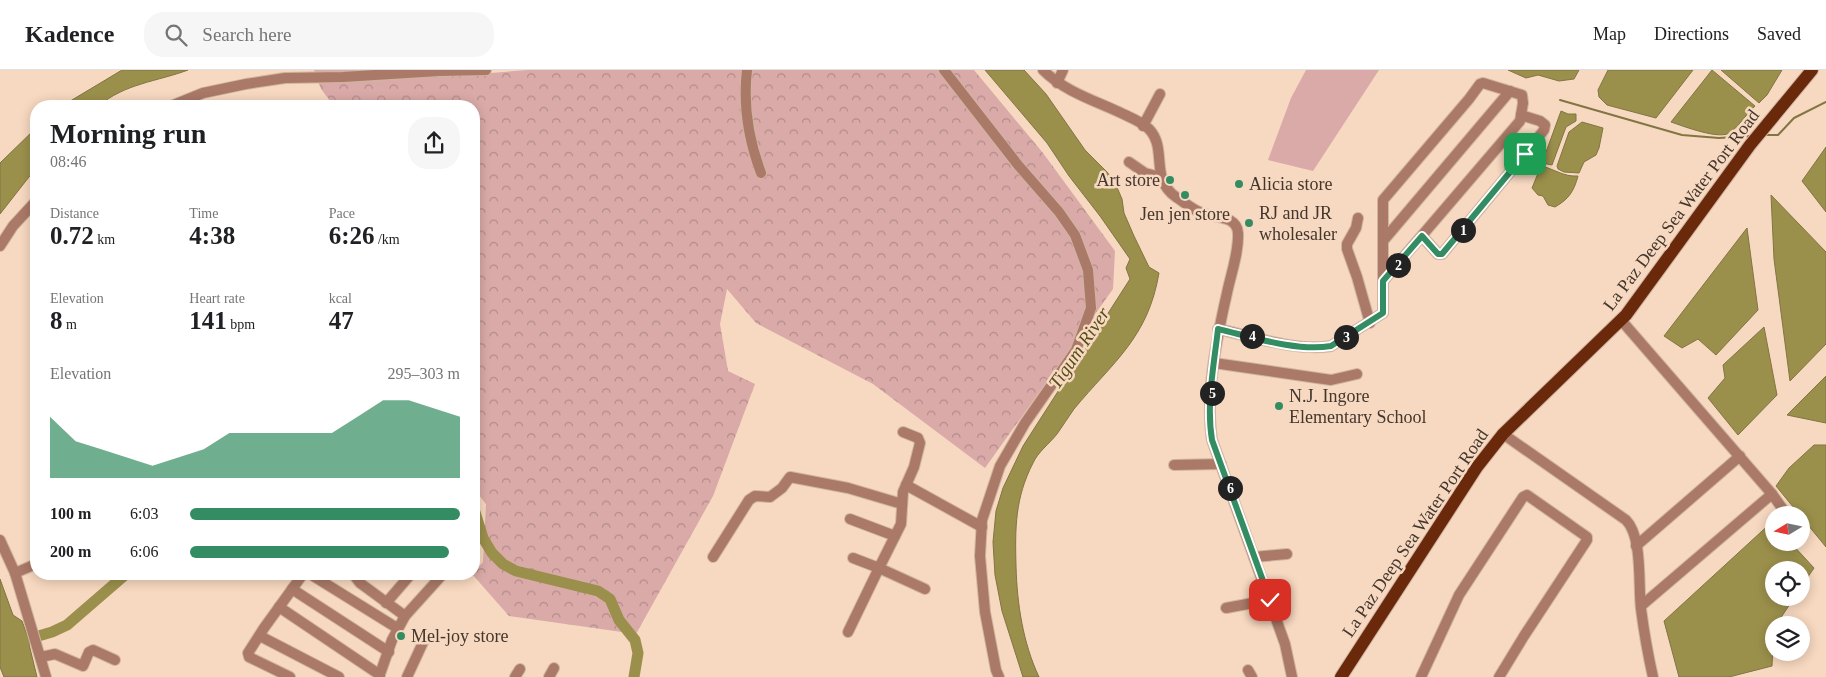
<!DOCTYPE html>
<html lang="en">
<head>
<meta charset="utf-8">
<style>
	:root { --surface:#fff; --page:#f6f6f6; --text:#202124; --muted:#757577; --line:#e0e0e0; --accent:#348d62 }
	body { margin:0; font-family:"Times New Roman",serif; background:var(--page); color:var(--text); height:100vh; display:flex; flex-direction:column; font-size:19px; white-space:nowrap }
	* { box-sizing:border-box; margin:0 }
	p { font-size:16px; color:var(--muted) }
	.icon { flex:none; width:28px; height:28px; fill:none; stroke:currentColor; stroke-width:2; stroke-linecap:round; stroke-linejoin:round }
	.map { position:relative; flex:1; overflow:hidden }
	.sheet { position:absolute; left:30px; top:30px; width:450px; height:480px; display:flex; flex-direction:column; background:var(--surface); border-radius:20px; box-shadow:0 2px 12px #0003 }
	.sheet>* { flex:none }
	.needle { width:32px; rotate:260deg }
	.fabs { position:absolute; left:1765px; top:436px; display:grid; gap:10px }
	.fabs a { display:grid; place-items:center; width:45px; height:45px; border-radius:50%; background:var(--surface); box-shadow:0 2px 12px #0003; font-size:25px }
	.pin { position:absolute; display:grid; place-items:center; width:42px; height:42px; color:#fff; margin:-21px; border-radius:10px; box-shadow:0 2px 8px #0006 }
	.km { position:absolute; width:25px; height:25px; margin:-12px; border-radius:50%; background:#222; color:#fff; font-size:14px; line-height:25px; text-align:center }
	.round { display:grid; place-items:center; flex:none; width:52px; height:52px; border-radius:20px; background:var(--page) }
	.overview { display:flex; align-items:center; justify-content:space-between; height:85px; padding:0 20px }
	h1 { font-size:28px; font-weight:700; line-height:38px }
	.figures { display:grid; grid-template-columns:repeat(3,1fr); gap:8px; height:85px; padding:5px 20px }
	.figures div { display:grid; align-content:center }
	.figures b { font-size:25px; font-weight:700 }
	.figures small { font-size:14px; font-weight:400 }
	.figures p { font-size:14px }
	.chart { height:140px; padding:10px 20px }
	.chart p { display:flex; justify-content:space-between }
	.chart svg { width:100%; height:90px; margin-top:5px; fill:var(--accent); opacity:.7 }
	ul { padding:0 20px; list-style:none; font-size:16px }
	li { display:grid; grid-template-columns:80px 60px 1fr; align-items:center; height:38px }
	li i { height:12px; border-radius:6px; background:var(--accent) }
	header { display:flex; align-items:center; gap:30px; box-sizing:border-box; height:70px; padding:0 25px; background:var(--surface); border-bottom:1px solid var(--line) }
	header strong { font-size:24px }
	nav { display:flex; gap:28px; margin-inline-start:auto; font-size:18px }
	.search { width:350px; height:45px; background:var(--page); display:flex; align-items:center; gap:12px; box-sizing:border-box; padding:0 18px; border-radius:20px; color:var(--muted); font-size:19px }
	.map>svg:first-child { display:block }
</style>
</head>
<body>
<header>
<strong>Kadence</strong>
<div class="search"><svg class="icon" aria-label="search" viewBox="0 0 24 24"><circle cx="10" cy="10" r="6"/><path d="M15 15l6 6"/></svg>Search here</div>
<nav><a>Map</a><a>Directions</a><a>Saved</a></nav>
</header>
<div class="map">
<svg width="1826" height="607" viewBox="0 0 1826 607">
	<defs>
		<pattern id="forest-crowns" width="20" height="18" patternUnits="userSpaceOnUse" patternTransform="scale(1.25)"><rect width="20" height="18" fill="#daaaa8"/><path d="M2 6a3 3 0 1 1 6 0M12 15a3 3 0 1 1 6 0" fill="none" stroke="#b28b89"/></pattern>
	</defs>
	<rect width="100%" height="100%" fill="#f7d8c0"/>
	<polygon fill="#daaaa8" points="1306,0 1379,0 1313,101 1268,90 1291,28"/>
	<polygon fill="url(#forest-crowns)" points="314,0 408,0 439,4 478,4 528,0 974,0 1043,83 1115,181 1113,219 985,398 873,314 756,253 727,219 720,254 728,301 755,314 713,426 636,564 509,546 472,504 483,492 486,434 474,419 474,36 334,36 321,19"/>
	<g fill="#9b904b" stroke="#817542">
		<path d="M 122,0 L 188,0 C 159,11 123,14 99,36 L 62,36 Z"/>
		<path d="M 985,0 L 1024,0 L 1046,24 L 1085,80 L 1107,102 L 1116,115 L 1122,129 L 1124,143 L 1134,166 L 1149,197 L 1159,203 C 1148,268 1113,292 1074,339 C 1068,347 1063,356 1057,364 C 1049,374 1038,382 1033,393 C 1015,428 1015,458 1016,496 C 1017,534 1023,573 1039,607 L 1023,607 L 1002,541 L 995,505 L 993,472 L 996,441 L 1003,418 L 1023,376 L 1130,209 L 1126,198 L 1130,189 L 1100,146 L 1069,106 L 1047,73 Z"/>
		<polygon points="1508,0 1579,0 1574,9 1559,11 1538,5 1526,8"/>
		<polygon points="1608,0 1693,0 1656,48 1607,35 1599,27 1598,20"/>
		<path d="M 1712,0 L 1755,36 C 1746,44 1740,55 1731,62 C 1721,71 1683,56 1671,52 Z"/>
		<polygon points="1721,0 1782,0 1767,25 1759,33"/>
		<polygon points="1561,41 1568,44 1576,44 1576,51 1566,57 1552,95 1542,93"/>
		<polygon points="1582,52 1603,58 1599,78 1596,85 1584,92 1579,103 1564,102 1558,99 1557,96 1569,62"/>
		<polygon points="36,58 36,98 0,144 0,93"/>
		<polygon points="1826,77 1826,142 1802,111"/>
		<path d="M 1541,96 C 1555,99 1563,107 1578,106 C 1574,121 1569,129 1555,137 L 1548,135 L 1543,126 L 1538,125 L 1532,118 Z"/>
		<polygon points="1771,125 1826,182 1826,274 1790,311 1774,189"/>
		<polygon points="1747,158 1758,240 1716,285 1698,269 1682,278 1664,266"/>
		<polygon points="1764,257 1777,325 1738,365 1708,328 1725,308 1723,295"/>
		<polygon points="1826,306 1826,353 1787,345"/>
		<polygon points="1814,375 1826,375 1826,477 1776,416 1789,398"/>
		<polygon points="1773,451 1774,472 1791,473 1814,498 1801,517 1801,500 1774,500 1774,528 1794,528 1776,555 1774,555 1772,596 1729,607 1679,607 1664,551"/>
		<polygon points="0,509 13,545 22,551 26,562 37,607 4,607 0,597"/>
	</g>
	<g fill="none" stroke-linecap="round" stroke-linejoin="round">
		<g stroke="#817542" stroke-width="2">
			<polyline points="1560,30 1682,65 1719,68 1750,66"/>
			<polyline points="1765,65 1778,65 1794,48 1826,32"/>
		</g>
		<g stroke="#9b904b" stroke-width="11">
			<polyline points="474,439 483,468 492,483 503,494 516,501 598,521 610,529 619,550 635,570 638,583 634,607"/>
			<polyline points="25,570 52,562 67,555 126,504"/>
		</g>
		<defs>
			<g id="minor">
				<path d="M 747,0 C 743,34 749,71 761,103"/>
				<polyline points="944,0 1018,95 1059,142 1075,165 1088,200 1091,238 1076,280 1025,353 1000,396 982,450 980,486 985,542 996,600 999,607"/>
				<path d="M 1043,0 C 1064,21 1093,30 1119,42 C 1129,47 1141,51 1149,59 C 1168,79 1149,108 1176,127 C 1184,132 1193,140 1202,143 C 1214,148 1237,145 1238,163 C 1239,182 1231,204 1227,223 C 1217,267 1205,325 1212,370 L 1285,574 L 1292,607"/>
				<polyline points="1057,13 1063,0"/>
				<polyline points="171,36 203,23 246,14 285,8 343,7 439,1 486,0"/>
				<polyline points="1143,56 1160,24"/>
				<polyline points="1129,92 1145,103 1160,107"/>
				<polyline points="1358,148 1356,158 1347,174 1347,179 1357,207 1370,253"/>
				<polyline points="1422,166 1438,184 1442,184 1525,84 1544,60 1545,55 1540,51 1521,45"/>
				<polyline points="1383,171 1510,21"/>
				<polyline points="0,176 13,156 36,131"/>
				<polyline points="1621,250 1772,424 1641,536"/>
				<path d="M 1218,259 C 1252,266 1297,282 1331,276 L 1383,243 L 1383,211 L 1520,51 L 1523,33 L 1522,25 L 1483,13 L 1480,14 L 1469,29 L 1383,130 L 1383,211"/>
				<polyline points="1214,293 1331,310 1357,304"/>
				<polyline points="903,362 918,368 920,373 914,397 903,422 901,454 879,498 925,519"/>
				<path d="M 1503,364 L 1626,450 C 1643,467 1638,516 1641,539 C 1644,562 1648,585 1653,607"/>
				<polyline points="1174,395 1221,394"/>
				<polyline points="906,415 982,457"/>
				<polyline points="1772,424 1787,445"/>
				<polyline points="850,449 895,466"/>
				<polyline points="0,470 15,503 46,607"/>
				<polyline points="1636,476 1740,386"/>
				<polyline points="713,487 749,430 755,426 770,427 782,418 790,407 848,418 902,434"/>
				<polyline points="1254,487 1287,484"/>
				<polyline points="15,503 36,494"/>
				<polyline points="310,504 397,558"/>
				<polyline points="353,504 360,513 405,546"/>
				<polyline points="292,519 389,582"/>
				<polyline points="386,533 411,504"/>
				<polyline points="279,537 380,605"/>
				<polyline points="1226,538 1269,530"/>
				<polyline points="848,562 879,498 853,488"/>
				<polyline points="260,566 339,607"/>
				<polyline points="41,587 55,584 83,596 89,582 93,580 115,590"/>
				<polyline points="1248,600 1252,607"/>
				<polyline points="290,607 249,587 248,583 264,558 303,504"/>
				<polyline points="379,607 392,570 405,546 443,504"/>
				<polyline points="407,607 426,566"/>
				<polyline points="515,607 520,599"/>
				<polyline points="549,607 554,598"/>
				<polyline points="1421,607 1459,525 1523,427 1527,425 1587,467 1587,470 1524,566 1499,607"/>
			</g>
			<polyline id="major" points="1341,607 1477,397 1503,364 1626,245 1750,75 1812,0"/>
		</defs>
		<use href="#minor" stroke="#cfb5a0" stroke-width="12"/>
		<use href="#major" stroke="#cfb5a0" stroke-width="14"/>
		<use href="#minor" stroke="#aa7967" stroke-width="10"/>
		<use href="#major" stroke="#6b290c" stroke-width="12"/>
	</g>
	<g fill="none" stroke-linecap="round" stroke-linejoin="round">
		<defs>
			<path id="route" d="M 1270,530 L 1212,370 C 1206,334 1214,295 1218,259 C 1252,267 1297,282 1331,276 L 1383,243 L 1383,211 L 1422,166 L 1438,184 L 1442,184 L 1525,84"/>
		</defs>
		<use href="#route" stroke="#fff" stroke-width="10"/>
		<use href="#route" stroke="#348d62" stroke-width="6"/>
	</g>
	<g fill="#348d62" stroke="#f7d8c0" stroke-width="2">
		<circle cx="1170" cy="110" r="5"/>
		<circle cx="1239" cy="114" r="5"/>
		<circle cx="1185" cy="125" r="5"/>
		<circle cx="1249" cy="153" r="5"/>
		<circle cx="1279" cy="336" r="5"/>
		<circle cx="401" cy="566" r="5"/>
	</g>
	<g text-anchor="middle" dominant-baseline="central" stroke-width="5" stroke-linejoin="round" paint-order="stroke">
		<g font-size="18" fill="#43372d" stroke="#f7d8c0" text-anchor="start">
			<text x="1160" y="110" text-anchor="end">Art store</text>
			<text x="1249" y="114">Alicia store</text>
			<text x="1259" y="143">RJ and JR<tspan x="1259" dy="21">wholesaler</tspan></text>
			<text x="1185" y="144" text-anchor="middle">Jen jen store</text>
			<text x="1289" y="326">N.J. Ingore<tspan x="1289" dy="21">Elementary School</tspan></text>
			<text x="411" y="566">Mel-joy store</text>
		</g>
		<g font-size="18" fill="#43372d" stroke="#f7d8c0">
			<text transform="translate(1681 140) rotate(-53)">La Paz Deep Sea Water Port Road</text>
			<text transform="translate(1415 463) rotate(-56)">La Paz Deep Sea Water Port Road</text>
		</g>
		<g font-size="19" font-style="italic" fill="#574f1a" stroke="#f7d8c0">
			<text transform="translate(1079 278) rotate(-56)">Tigum River</text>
		</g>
	</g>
</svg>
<div class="fabs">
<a><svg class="needle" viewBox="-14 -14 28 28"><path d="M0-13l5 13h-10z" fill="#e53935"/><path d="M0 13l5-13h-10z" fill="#757577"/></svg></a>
<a><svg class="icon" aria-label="locate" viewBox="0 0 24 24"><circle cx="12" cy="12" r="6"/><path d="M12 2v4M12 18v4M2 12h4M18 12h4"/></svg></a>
<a><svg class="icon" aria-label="layers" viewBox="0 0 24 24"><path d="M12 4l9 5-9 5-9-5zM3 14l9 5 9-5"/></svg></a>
</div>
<div class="pin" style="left:1525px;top:84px;background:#1e9e55"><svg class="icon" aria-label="arrive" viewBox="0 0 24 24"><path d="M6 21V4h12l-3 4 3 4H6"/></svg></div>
<div class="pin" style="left:1270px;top:530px;background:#d93025"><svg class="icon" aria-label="check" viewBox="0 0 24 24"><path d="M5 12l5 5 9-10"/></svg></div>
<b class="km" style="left:1463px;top:160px">1</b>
<b class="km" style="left:1398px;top:195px">2</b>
<b class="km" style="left:1346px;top:267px">3</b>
<b class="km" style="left:1252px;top:266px">4</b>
<b class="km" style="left:1212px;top:323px">5</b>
<b class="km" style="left:1230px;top:418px">6</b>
<section class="sheet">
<div class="overview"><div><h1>Morning run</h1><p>08:46</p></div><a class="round"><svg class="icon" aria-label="share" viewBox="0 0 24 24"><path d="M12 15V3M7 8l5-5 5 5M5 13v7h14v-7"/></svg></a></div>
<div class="figures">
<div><p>Distance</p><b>0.72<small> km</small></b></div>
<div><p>Time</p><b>4:38</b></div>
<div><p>Pace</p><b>6:26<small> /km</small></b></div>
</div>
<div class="figures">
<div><p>Elevation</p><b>8<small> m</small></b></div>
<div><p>Heart rate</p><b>141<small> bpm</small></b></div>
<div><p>kcal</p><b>47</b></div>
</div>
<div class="chart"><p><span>Elevation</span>295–303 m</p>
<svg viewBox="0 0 160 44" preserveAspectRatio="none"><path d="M0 44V14L10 26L20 30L30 34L40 38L50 34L60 30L70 22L80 22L90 22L100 22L110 22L120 14L130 6L140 6L150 10L160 14V44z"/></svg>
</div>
<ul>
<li><b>100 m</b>6:03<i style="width:100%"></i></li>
<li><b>200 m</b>6:06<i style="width:96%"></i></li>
</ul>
</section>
</div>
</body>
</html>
